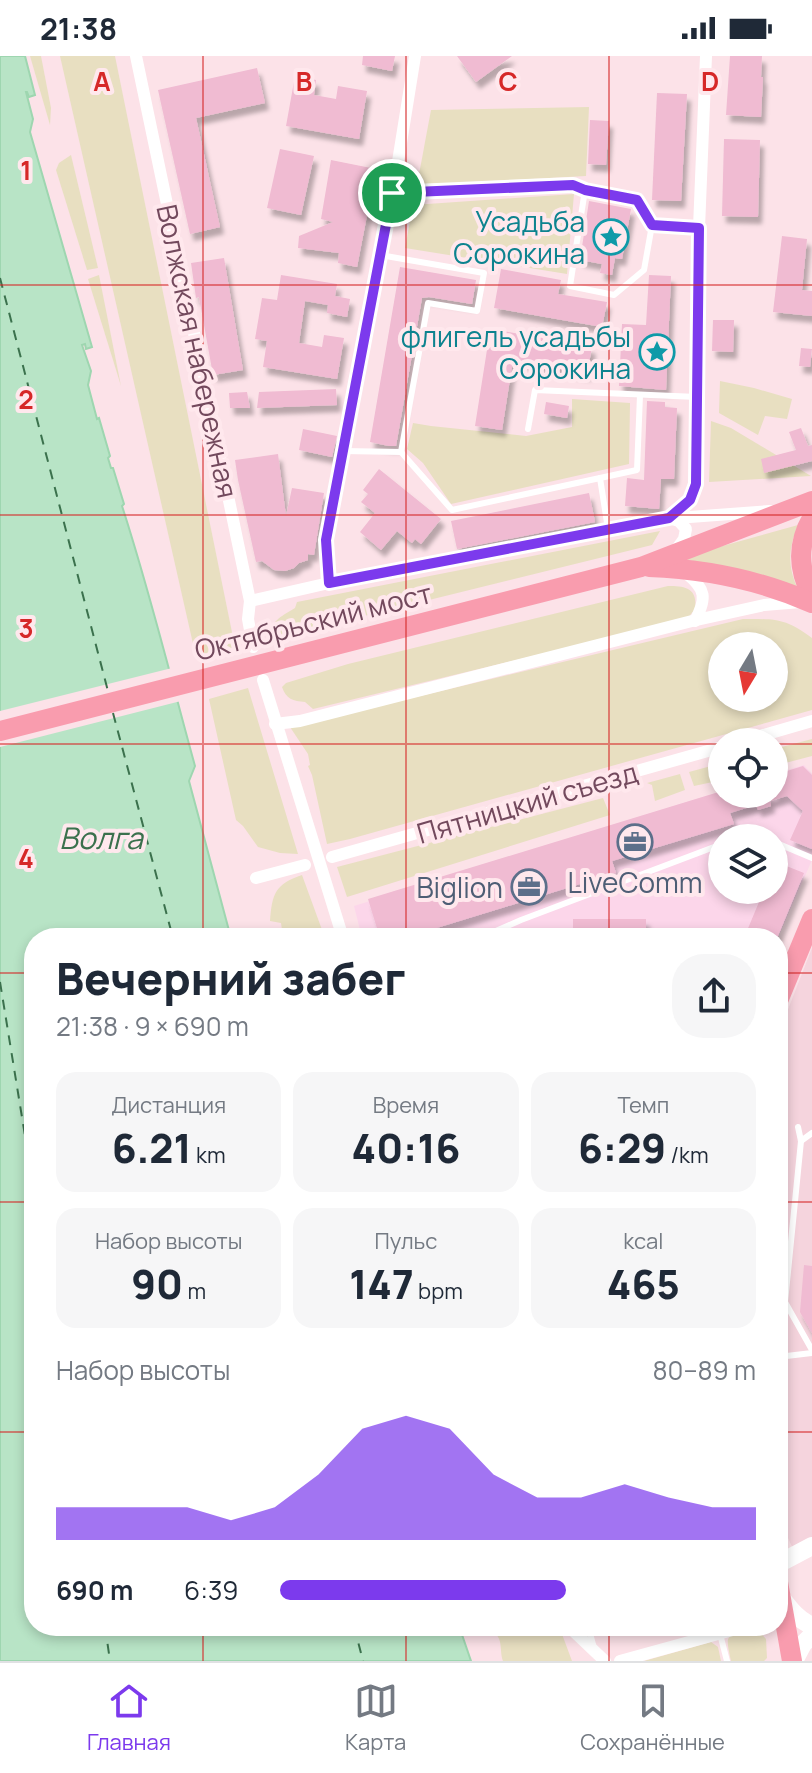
<!DOCTYPE html>
<html lang="ru">
<head>
<meta charset="utf-8">
<style>
	:root { --surface:#fff; --page:#f6f6f7; --text:#1f2937; --muted:#747a83; --line:#e0e1e3; --accent:#7c3aed }
	body { margin:0; font-family:Manrope,sans-serif; background:var(--page); color:var(--text); height:100vh; display:flex; flex-direction:column; font-size:30px; white-space:nowrap }
	* { box-sizing:border-box; margin:0 }
	p { font-size:26px; color:var(--muted) }
	.icon { flex:none; width:44px; height:44px; fill:none; stroke:currentColor; stroke-width:2; stroke-linecap:round; stroke-linejoin:round }
	.map { position:relative; flex:1; overflow:hidden }
	.sheet { position:absolute; left:24px; top:872px; width:764px; height:708px; display:flex; flex-direction:column; background:var(--surface); border-radius:32px; box-shadow:0 4px 12px #0003 }
	.sheet>* { flex:none }
	.needle { width:52px; rotate:190deg }
	.controls { position:absolute; left:708px; top:576px; display:grid; gap:16px }
	.controls a { display:grid; place-items:center; width:80px; height:80px; border-radius:50%; background:var(--surface); box-shadow:0 4px 12px #0003; font-size:40px }
	.pin { position:absolute; display:grid; place-items:center; width:68px; height:68px; color:#fff; margin:-34px; border:4px solid #fff; border-radius:50%; box-shadow:0 2px 8px #0007 }
	.round { display:grid; place-items:center; flex:none; width:84px; height:84px; border-radius:32px; background:var(--page) }
	.summary { display:flex; align-items:center; justify-content:space-between; height:136px; padding:0 32px }
	h1 { font-size:44px; font-weight:800; line-height:60px }
	.figures { display:grid; grid-template-columns:repeat(3,1fr); gap:12px; height:136px; padding:8px 32px }
	.figures div { display:grid; align-content:center; border-radius:20px; background:var(--page); text-align:center }
	.figures b { font-size:40px; font-weight:800 }
	.figures small { font-size:22px; font-weight:400 }
	.figures p { font-size:22px }
	.chart { height:224px; padding:16px 32px }
	.chart p { display:flex; justify-content:space-between }
	.chart svg { width:100%; height:144px; margin-top:8px; fill:var(--accent); opacity:.7 }
	ul { padding:0 32px; list-style:none; font-size:26px }
	li { display:grid; grid-template-columns:128px 96px 1fr; align-items:center; height:60px }
	li i { height:20px; border-radius:10px; background:var(--accent) }
	.status { display:flex; justify-content:space-between; align-items:center; height:56px; padding:0 40px; background:var(--surface); direction:ltr }
	.status svg { height:22px; fill:currentColor }
	.menu { display:flex; justify-content:space-around; align-items:center; height:112px; border-top:2px solid var(--line); background:var(--surface); font-size:22px; color:var(--muted) }
	.menu a { display:grid; justify-items:center; gap:4px }
	.menu .current { color:var(--accent) }
	.map>svg:first-child { display:block }
</style>
</head>
<body>
<div class="status"><b>21:38</b><svg viewBox="0 0 49 12"><path d="M0 12V9h3v3zM5 12V6h3v6zM10 12V3h3v9zM15 12V0h3v12zM26 1h20v11H26zM47 4h2v5h-2z"/></svg></div>
<div class="map">
<svg width="812" height="1605" viewBox="0 0 812 1605">
	<defs>
		<filter id="shadow"><feDropShadow dx="4" dy="7" stdDeviation="2" flood-color="#0004"/></filter>
	</defs>
	<rect width="100%" height="100%" fill="#fce2e8"/>
	<polygon fill="#f5d4dd" points="812,892 812,1490 794,1495 788,1482 778,1373 778,979"/>
	<path fill="#fcd6ea" fill-rule="evenodd" d="M 804,709 L 812,718 L 812,804 L 778,882 L 362,882 L 354,850 L 722,735 L 722,738 L 774,738 L 774,718 ZM 722,782 L 774,782 L 774,834 L 722,834 Z"/>
	<g fill="#e8dfc1" fill-rule="evenodd">
		<polygon points="30,0 41,0 51,52 50,69"/>
		<polygon points="60,0 115,0 235,591 196,601"/>
		<polygon points="589,51 586,120 417,129 431,54"/>
		<polygon points="71,99 98,212 87,214 56,114 59,107"/>
		<polygon points="574,138 567,218 405,192 413,149"/>
		<polygon points="99,219 121,330 88,223"/>
		<polygon points="720,325 754,332 792,343 787,363 765,360 758,379 719,357"/>
		<polygon points="572,343 630,347 629,408 451,448 423,407 407,393 413,367 431,370 526,380 572,371"/>
		<polygon points="711,365 731,372 811,420 709,426"/>
		<path d="M 798,469 C 789,491 787,509 797,531 C 760,519 725,509 687,504 L 690,499 Z"/>
		<path d="M 660,475 L 652,489 L 271,583 C 267,567 283,559 295,552 L 297,546 Z"/>
		<path d="M 668,530 C 685,530 698,532 695,553 L 687,563 L 313,653 L 305,646 C 293,645 286,643 282,631 L 286,627 L 348,608 Z"/>
		<path d="M 743,563 C 775,563 785,562 812,582 L 812,654 L 350,783 L 327,788 L 312,719 L 308,710 L 310,709 L 308,698 L 290,671 ZM 722,590 L 774,590 L 774,642 L 722,642 Z"/>
		<polygon points="248,632 298,798 280,797 258,791 243,770 236,764 209,643"/>
		<polygon points="812,683 812,700 774,710 774,693"/>
		<polygon points="722,707 722,724 694,730 689,716"/>
		<polygon points="680,718 685,734 655,745 652,729 647,727"/>
		<polygon points="603,742 610,759 347,841 337,811"/>
		<path d="M 302,819 L 325,882 L 275,882 L 274,880 L 282,874 L 281,867 L 270,865 C 272,838 275,828 302,819 Z"/>
		<path d="M 495,1570 L 559,1570 L 572,1605 L 503,1605 C 499,1594 504,1584 493,1575 Z"/>
		<path d="M 753,1575 L 759,1575 L 766,1583 L 767,1602 L 764,1605 L 731,1605 C 725,1577 725,1580 753,1575 Z"/>
		<polygon points="711,1586 718,1591 721,1605 644,1605"/>
	</g>
	<path fill="#b8e4c6" stroke="#9ed6b0" stroke-width="2" d="M 0,0 L 25,0 L 35,39 L 29,41 L 27,36 L 26,36 L 33,63 L 30,76 L 92,291 L 86,293 L 85,288 L 82,289 L 91,315 L 88,329 L 97,363 L 99,362 L 110,400 L 108,402 L 111,412 L 113,412 L 124,448 L 122,450 C 150,536 171,623 195,710 L 189,725 L 231,882 L 34,882 L 34,1570 L 459,1570 L 471,1605 L 0,1605 Z"/>
	<polygon fill="#fce2e8" points="172,612 181,645 0,691 0,655"/>
	<g fill="none" stroke-linecap="round" stroke-linejoin="round">
		<g stroke="#3b714d" stroke-width="2" stroke-dasharray="10 8" stroke-linecap="butt">
			<polyline points="0,222 109,639"/>
			<polyline points="113,657 173,882"/>
			<polyline points="0,926 34,1135"/>
			<polyline points="105,1570 110,1605"/>
			<polyline points="354,1570 363,1605"/>
		</g>
	</g>
	<g fill="#f0bbd2" filter="url(#shadow)">
		<polygon points="363,0 395,0 392,15 362,9"/>
		<polygon points="457,0 512,0 476,26"/>
		<polygon points="730,0 762,0 761,21 763,21 761,61 726,59"/>
		<polygon points="257,12 265,47 196,62 220,171 190,178 158,34"/>
		<polygon points="295,20 316,24 314,39 336,43 338,30 367,35 359,83 286,70"/>
		<polygon points="657,37 687,38 681,145 652,144"/>
		<polygon points="590,64 609,65 606,109 588,108"/>
		<polygon points="724,83 760,84 758,161 722,160"/>
		<polygon points="280,93 314,100 301,159 267,152"/>
		<polygon points="331,104 376,113 357,211 338,207 339,197 298,192 299,180 333,166 321,163"/>
		<polygon points="589,145 631,153 622,203 615,202 612,219 600,217 602,208 580,204"/>
		<polygon points="782,180 807,183 802,234 812,235 812,260 773,256"/>
		<polygon points="224,202 243,314 213,319 199,241 196,242 191,207"/>
		<polygon points="400,211 476,224 472,248 429,241 422,242 396,390 389,390 370,386"/>
		<polygon points="501,213 561,224 558,238 607,246 602,271 494,252"/>
		<polygon points="281,219 337,228 335,240 350,243 347,261 327,257 328,249 305,245 299,287 322,291 324,279 344,282 337,323 263,311 267,285 255,283 262,242 277,244"/>
		<polygon points="649,219 671,220 666,334 619,330 622,268 646,269"/>
		<polygon points="713,264 734,264 733,296 712,295"/>
		<polygon points="503,275 592,291 587,318 513,304 502,374 475,370 489,281 502,283"/>
		<polygon points="801,292 812,293 810,311 799,310"/>
		<polygon points="336,333 337,349 257,352 259,336"/>
		<polygon points="247,336 250,352 230,352 229,337"/>
		<polygon points="647,345 665,346 665,351 677,352 674,423 661,423 659,453 625,450 627,422 644,424"/>
		<polygon points="546,346 569,350 567,362 544,358"/>
		<polygon points="801,372 808,390 812,389 812,405 764,417 761,403 796,394 789,376"/>
		<polygon points="303,373 337,380 332,401 299,394"/>
		<polygon points="278,398 286,460 292,432 324,437 314,499 308,498 308,504 299,507 294,512 285,515 274,514 262,505 256,506 238,424 235,404"/>
		<polygon points="379,413 441,463 421,488 415,483 412,487 397,475 381,494 360,476 375,457 361,446 368,438 363,434"/>
		<polygon points="589,437 595,466 457,493 451,465"/>
		<polygon points="803,710 812,719 812,793 790,784 803,755 787,740 770,745 771,750 758,754 756,749 730,757 734,768 612,805 616,817 404,882 380,882 368,843 722,735 722,738 774,738 774,719"/>
		<polygon points="774,805 804,817 777,882 744,882 764,834 774,834"/>
		<rect x="573" y="863" width="73" height="19"/>
		<polygon points="804,1209 812,1210 812,1277 800,1256"/>
	</g>
	<g fill="none" stroke-linecap="round" stroke-linejoin="round">
		<g stroke="#fff" stroke-width="6">
			<polyline points="573,129 585,134 637,144 652,169 699,172"/>
			<polyline points="585,134 570,230 614,239 644,214 652,169"/>
			<polyline points="528,373 535,334 697,341"/>
			<polyline points="343,395 401,396 428,247 477,255 484,217 380,199"/>
			<polyline points="401,396 452,454 600,422 608,473"/>
			<polyline points="600,422 637,414 640,339"/>
			<polyline points="737,782 751,777 764,782"/>
			<polyline points="774,786 812,802"/>
			<polyline points="480,882 521,864 722,788"/>
			<polyline points="798,1071 801,1085 785,1246 812,1294"/>
			<polyline points="801,1085 812,1077"/>
			<polyline points="778,1301 812,1297"/>
			<polyline points="588,1570 594,1592"/>
			<polyline points="720,1578 727,1605"/>
		</g>
		<g stroke="#fff" stroke-width="12">
			<polyline points="136,0 250,545 248,563 253,591"/>
			<polyline points="392,137 573,129"/>
			<polyline points="669,462 690,444 696,428 699,172 706,0"/>
			<polyline points="672,463 679,465 686,473 684,483 676,494"/>
			<path d="M 686,517 C 706,533 707,542 695,565"/>
			<polyline points="329,527 326,484 396,118 415,0"/>
			<polyline points="250,545 329,527 663,463 770,455"/>
			<polyline points="263,624 343,882"/>
			<polyline points="275,668 300,665 692,565 764,549 801,546"/>
			<polyline points="739,686 812,665"/>
			<polyline points="332,801 722,691"/>
			<polyline points="256,822 305,809"/>
			<polyline points="568,1570 605,1605"/>
			<polyline points="620,1605 747,1570"/>
		</g>
		<g stroke="#fff" stroke-width="18">
			<polyline points="778,1508 812,1490"/>
			<path d="M 780,1540 C 790,1553 797,1563 812,1570"/>
			<polyline points="794,1605 803,1588 812,1579"/>
		</g>
		<g stroke="#f99cae" stroke-width="20">
			<path d="M 812,462 C 797,488 798,514 812,540"/>
			<path d="M 649,511 C 705,513 760,524 812,547"/>
			<polyline points="0,675 641,511 812,445"/>
			<polyline points="778,945 812,863"/>
			<polyline points="778,1526 792,1605"/>
		</g>
	</g>
	<g fill="none" stroke-linecap="round" stroke-linejoin="round">
		<defs>
			<polygon id="route" points="573,129 585,134 637,144 652,169 699,172 696,428 690,444 669,462 329,527 326,484 392,137"/>
		</defs>
		<use href="#route" stroke="#fff" stroke-width="16"/>
		<use href="#route" stroke="#7c3aed" stroke-width="10"/>
	</g>
	<path fill="none" stroke="#d62828" stroke-width="2" stroke-opacity="0.55" d="M 203,0 L 203,882M 406,0 L 406,882M 609,0 L 609,882M 0,229 L 812,229M 0,459 L 812,459M 0,688 L 722,688M 774,688 L 812,688M 0,917 L 34,917M 778,917 L 812,917M 0,1146 L 34,1146M 778,1146 L 812,1146M 0,1376 L 34,1376M 778,1376 L 812,1376M 203,1570 L 203,1605M 406,1570 L 406,1605M 609,1570 L 609,1605"/>
	<defs>
		<symbol id="sight-ring" viewBox="-11 -11 22 22"><circle r="9.5" fill="#ffe8ed" stroke="#0f9aa8" stroke-width="1.5"/><path d="M0-6L1.8-2.2L6-1.7L2.9 1.2L3.7 5.4L0 3.3L-3.7 5.4L-2.9 1.2L-6-1.7L-1.8-2.2Z" fill="#0f9aa8"/></symbol>
		<symbol id="office-ring" viewBox="-11 -11 22 22"><circle r="9.5" fill="#ffe8ed" stroke="#5c6f8a" stroke-width="1.5"/><path d="M-6-3h4V-5.5h4V-3h4V5H-6ZM-1-4.5V-3h2v-1.5ZM-6 0V1H6V0Z" fill="#5c6f8a"/></symbol>
	</defs>
	<g fill-rule="evenodd">
		<use href="#sight-ring" x="591" y="161" width="40" height="40"/>
		<use href="#sight-ring" x="637" y="276" width="40" height="40"/>
		<use href="#office-ring" x="615" y="766" width="40" height="40"/>
		<use href="#office-ring" x="509" y="811" width="40" height="40"/>
	</g>
	<g text-anchor="middle" dominant-baseline="central" stroke-width="8" stroke-linejoin="round" paint-order="stroke">
		<g font-size="28" fill="#0d838f" stroke="#ffe8ed" text-anchor="end">
			<text x="585" y="165">Усадьба<tspan x="585" dy="32">Сорокина</tspan></text>
			<text x="631" y="280">флигель усадьбы<tspan x="631" dy="32">Сорокина</tspan></text>
		</g>
		<g font-size="28" fill="#73495d" stroke="#ffe8ed">
			<text transform="translate(198 295) rotate(78)">Волжская набережная</text>
			<text transform="translate(313 565) rotate(-14)">Октябрьский мост</text>
			<text transform="translate(527 746) rotate(-16)">Пятницкий съезд</text>
		</g>
		<g font-size="28" fill="#4e5e75" stroke="#ffe8ed">
			<text x="635" y="826">LiveComm</text>
			<text x="503" y="831" text-anchor="end">Biglion</text>
		</g>
		<g font-size="30" font-style="italic" fill="#3b714d" stroke="#ffe8ed">
			<text x="101" y="781">Волга</text>
		</g>
	</g>
	<g font-size="26" text-anchor="middle" font-weight="bold" fill="#d62828" stroke="#ffe8ed" stroke-width="8" stroke-linejoin="round" paint-order="stroke">
		<text x="102" y="35">A</text>
		<text x="304" y="35">B</text>
		<text x="508" y="35">C</text>
		<text x="710" y="35">D</text>
		<text x="26" y="124">1</text>
		<text x="26" y="353">2</text>
		<text x="26" y="582">3</text>
		<text x="26" y="812">4</text>
	</g>
</svg>
<div class="controls">
<a><svg class="needle" viewBox="-14 -14 28 28"><path d="M0-13l5 13h-10z" fill="#e53935"/><path d="M0 13l5-13h-10z" fill="#747a83"/></svg></a>
<a><svg class="icon" aria-label="locate" viewBox="0 0 24 24"><circle cx="12" cy="12" r="6"/><path d="M12 2v4M12 18v4M2 12h4M18 12h4"/></svg></a>
<a><svg class="icon" aria-label="layers" viewBox="0 0 24 24"><path d="M12 4l9 5-9 5-9-5zM3 14l9 5 9-5"/></svg></a>
</div>
<div class="pin" style="left:392px;top:137px;background:#1e9e55"><svg class="icon" aria-label="arrive" viewBox="0 0 24 24"><path d="M6 21V4h12l-3 4 3 4H6"/></svg></div>
<section class="sheet">
<div class="summary"><div><h1>Вечерний забег</h1><p>21:38 · 9 × 690 m</p></div><a class="round"><svg class="icon" aria-label="share" viewBox="0 0 24 24"><path d="M12 15V3M7 8l5-5 5 5M5 13v7h14v-7"/></svg></a></div>
<div class="figures">
<div><p>Дистанция</p><b>6.21<small> km</small></b></div>
<div><p>Время</p><b>40:16</b></div>
<div><p>Темп</p><b>6:29<small> /km</small></b></div>
</div>
<div class="figures">
<div><p>Набор высоты</p><b>90<small> m</small></b></div>
<div><p>Пульс</p><b>147<small> bpm</small></b></div>
<div><p>kcal</p><b>465</b></div>
</div>
<div class="chart"><p><span>Набор высоты</span>80–89 m</p>
<svg viewBox="0 0 160 44" preserveAspectRatio="none"><path d="M0 44V34L10 34L20 34L30 34L40 38L50 34L60 24L70 10L80 6L90 10L100 24L110 31L120 31L130 27L140 31L150 34L160 34V44z"/></svg>
</div>
<ul>
<li><b>690 m</b>6:39<i style="width:60%"></i></li>
</ul>
</section>
</div>
<nav class="menu">
<a class="current"><svg class="icon" aria-label="home" viewBox="0 0 24 24"><path d="M3 11l9-7 9 7M6 9v11h12V9"/></svg>Главная</a>
<a><svg class="icon" aria-label="map" viewBox="0 0 24 24"><path d="M3 6l6-2 6 2 6-2v14l-6 2-6-2-6 2zM9 4v14M15 6v14"/></svg>Карта</a>
<a><svg class="icon" aria-label="saved" viewBox="0 0 24 24"><path d="M7 4h10v16l-5-4-5 4z"/></svg>Сохранённые</a>
</nav>
</body>
</html>
